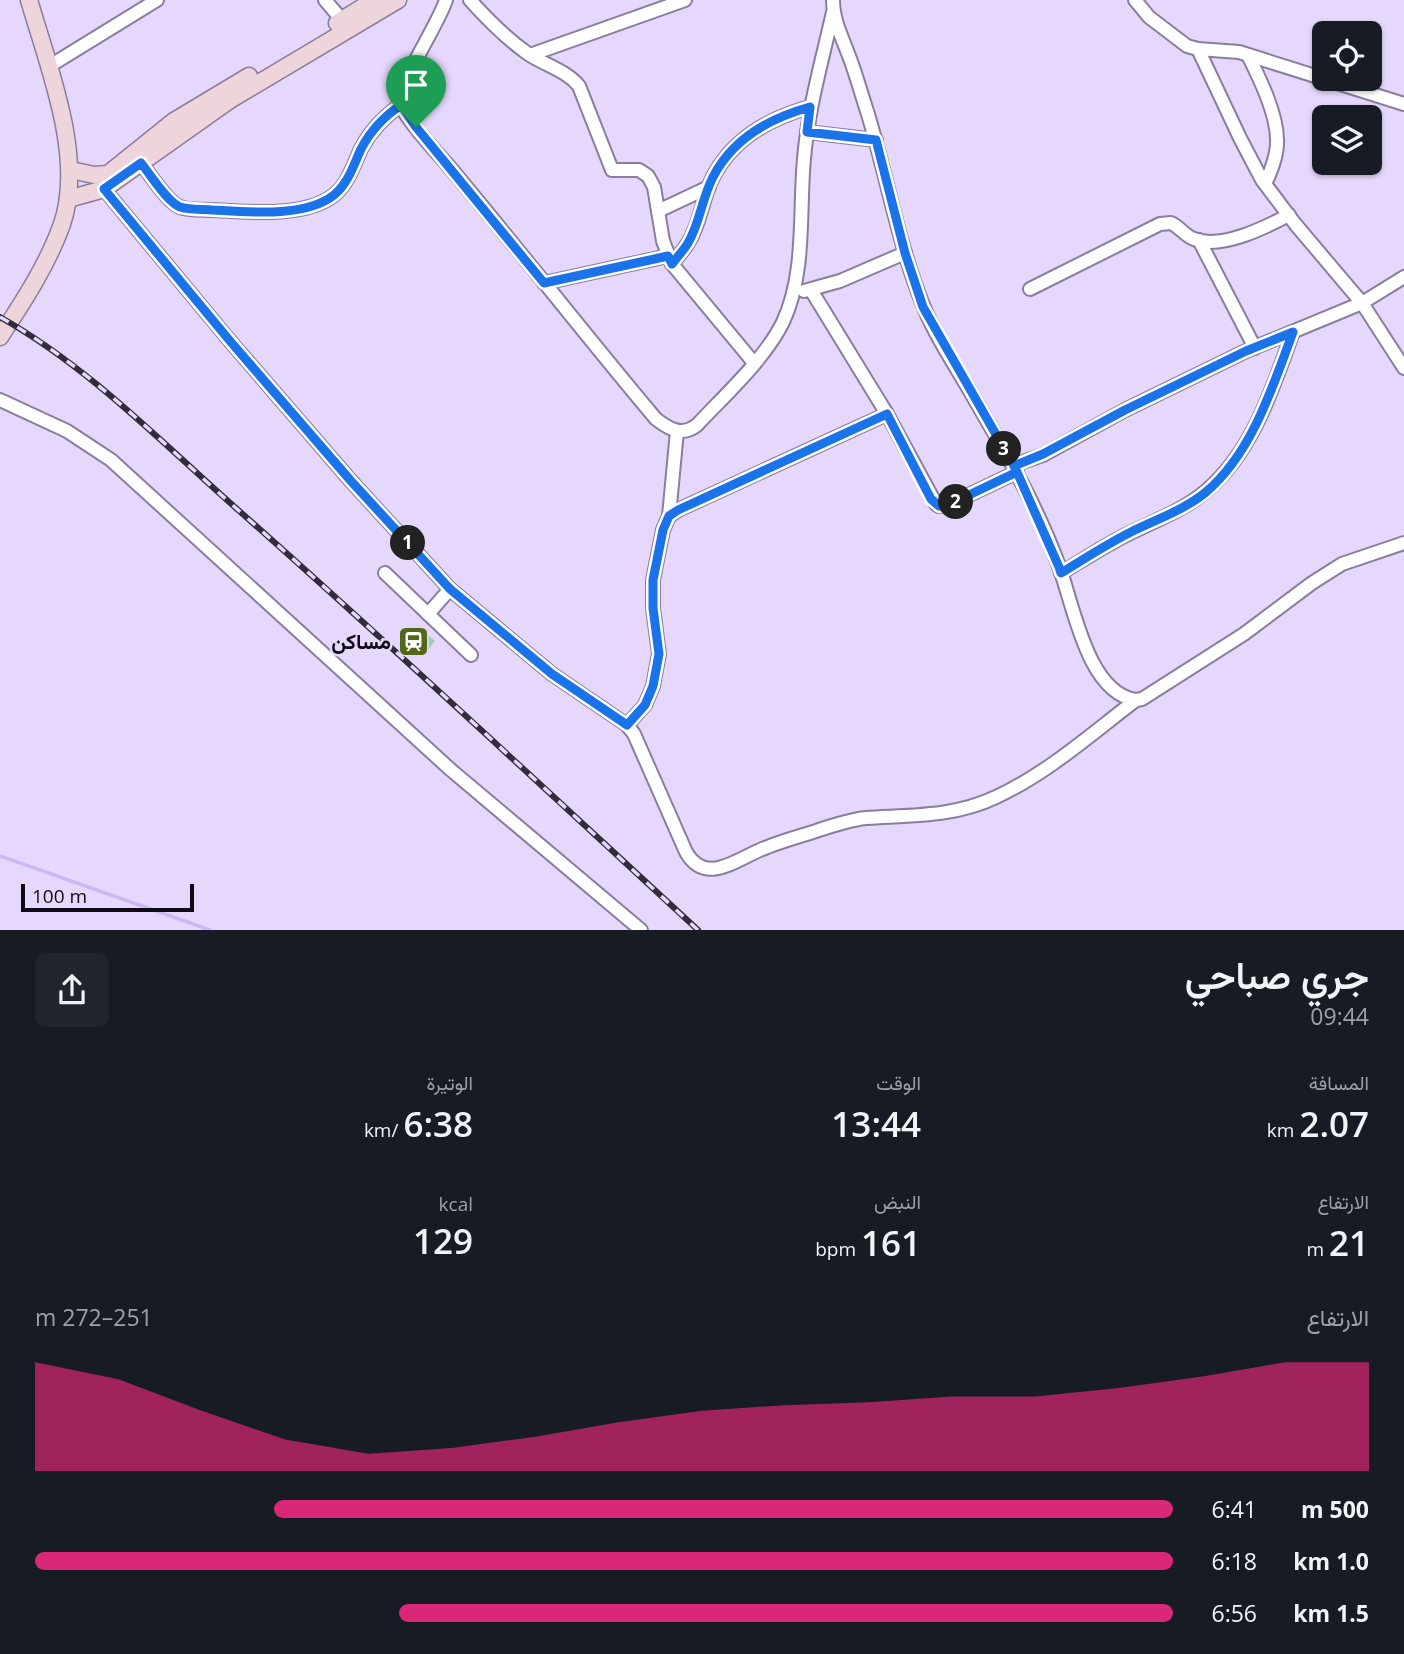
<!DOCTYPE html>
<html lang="ar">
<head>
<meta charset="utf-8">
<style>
	:root { --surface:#171b24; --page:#20242c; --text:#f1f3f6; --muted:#9ea1a6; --accent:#db2777 }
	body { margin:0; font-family:"Open Sans",Vazirmatn,sans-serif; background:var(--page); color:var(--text); direction:rtl; height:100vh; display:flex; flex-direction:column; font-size:26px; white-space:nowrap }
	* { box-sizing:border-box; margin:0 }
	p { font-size:23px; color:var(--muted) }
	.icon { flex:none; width:38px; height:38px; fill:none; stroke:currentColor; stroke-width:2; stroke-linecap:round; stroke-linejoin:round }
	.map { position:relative; height:930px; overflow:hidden; direction:ltr }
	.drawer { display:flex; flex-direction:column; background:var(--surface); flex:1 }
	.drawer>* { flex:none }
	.fabs { position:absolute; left:1312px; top:21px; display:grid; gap:14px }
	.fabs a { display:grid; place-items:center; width:70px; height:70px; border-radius:10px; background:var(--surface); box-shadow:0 2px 5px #0004; font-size:35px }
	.scale { position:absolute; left:21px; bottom:18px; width:173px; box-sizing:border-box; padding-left:7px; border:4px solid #0f0a15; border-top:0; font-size:19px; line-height:24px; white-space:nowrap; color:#0f0a15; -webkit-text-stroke:5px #e6d8fc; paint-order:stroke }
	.pin { position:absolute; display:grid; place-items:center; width:60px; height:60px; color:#fff; margin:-72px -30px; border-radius:50% 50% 50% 0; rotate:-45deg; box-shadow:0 0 7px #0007 }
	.pin .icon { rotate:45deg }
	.km { position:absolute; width:35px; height:35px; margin:-18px; border-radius:50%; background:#222; color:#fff; font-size:19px; line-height:35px; text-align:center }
	.round { display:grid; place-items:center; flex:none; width:74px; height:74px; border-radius:10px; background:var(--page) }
	.headline { display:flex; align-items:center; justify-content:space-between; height:119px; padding:0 35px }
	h1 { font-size:38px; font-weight:600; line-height:52px }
	.figures { display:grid; grid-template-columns:repeat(3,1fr); gap:10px; height:119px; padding:7px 35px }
	.figures div { display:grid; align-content:center }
	.figures b { font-size:35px; font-weight:600 }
	.figures small { font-size:19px; font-weight:400 }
	.figures p { font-size:19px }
	.chart { height:196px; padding:14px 35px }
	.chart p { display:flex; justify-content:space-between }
	.chart svg { width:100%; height:126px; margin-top:7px; fill:var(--accent); opacity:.7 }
	ul { padding:0 35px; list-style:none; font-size:23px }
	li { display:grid; grid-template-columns:112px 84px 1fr; align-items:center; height:52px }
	li i { height:18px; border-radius:9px; background:var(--accent) }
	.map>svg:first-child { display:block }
</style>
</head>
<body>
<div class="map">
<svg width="1404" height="930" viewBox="0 0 1404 930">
	<rect width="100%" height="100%" fill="#e6d8fc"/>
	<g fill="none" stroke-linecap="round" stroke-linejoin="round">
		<polyline stroke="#d0b5f5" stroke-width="3.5" points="0,856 210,930"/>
	</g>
	<polygon fill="#9dcdc4" points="418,626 435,641 423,656 405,640"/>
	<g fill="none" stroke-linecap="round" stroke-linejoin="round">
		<defs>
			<g id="street">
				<polyline points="325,0 342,20"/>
				<path d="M 446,0 C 439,23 398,85 399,101 C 401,114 437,153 447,164 C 518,248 585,335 656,419 C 669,429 682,437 697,425 C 725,395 765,359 783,322 C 806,273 799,212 804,159 C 808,109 822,61 833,12"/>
				<path d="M 470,0 C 487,19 506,38 527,53 C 544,65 566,70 579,86 L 612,170 L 639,170 L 648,176 L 654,187 L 663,241 L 672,264 L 754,363"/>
				<path d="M 833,0 C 833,20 842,37 849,56 C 856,74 861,93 867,111 C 887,176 898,243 923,305 C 936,338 957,368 974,398 C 1006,453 1039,509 1060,569 C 1074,608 1088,693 1136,700"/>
				<polyline points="1135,0 1149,17 1187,46 1198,49 1239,52 1404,104"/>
				<polyline points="1198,49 1240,138 1262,180 1296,225 1362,303 1404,368"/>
				<polyline points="530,55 685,0"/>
				<path d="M 1248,55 C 1260,79 1278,116 1277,142 C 1277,157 1271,171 1265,184"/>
				<polyline points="48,67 157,0"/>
				<polyline points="807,132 876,140"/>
				<path d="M 141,163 C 150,174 167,202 180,207 C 189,211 203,209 213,210 C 247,212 305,218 334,195 C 348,184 354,164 361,149 C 371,130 383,117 401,105"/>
				<path d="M 104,189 L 230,341 L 351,481 L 450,589 L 552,674 L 627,725 L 634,734 L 686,852 C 705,885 734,861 760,850 C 776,843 793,838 810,833 C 828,827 847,820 866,818 C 912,815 954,817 996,797 C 1048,773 1091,734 1136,700 L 1142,699 L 1244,634 L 1312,583 L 1342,564 L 1404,543"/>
				<polyline points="658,211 709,187"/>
				<polyline points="1199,240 1255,348"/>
				<path d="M 672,264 C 677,257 684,250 688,243 C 701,223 702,198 713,177 C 733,138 770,118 810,107"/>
				<polyline points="544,283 668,256"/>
				<path d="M 1030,289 L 1160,224 L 1171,223 C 1180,227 1185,236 1194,239 C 1221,250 1266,227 1289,215"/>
				<polyline points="811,290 887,414 936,504 939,506 950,504 1017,472"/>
				<polyline points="804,291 840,281 905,253"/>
				<polyline points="0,400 67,431 111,460 451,770 641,930"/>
				<polyline points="1014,465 1043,455 1125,410 1246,351 1362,303 1404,277"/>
				<polyline points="669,516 677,431"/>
				<polyline points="385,573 471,655"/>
				<path d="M 1061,573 C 1083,560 1104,546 1126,535 C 1152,522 1184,510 1206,491 C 1253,452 1273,387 1293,332"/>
				<polyline points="428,614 450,589"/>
				<polyline points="627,725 645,705 653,686 659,654 653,608 653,580 663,530 669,516 678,510 887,414"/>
			</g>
			<g id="secondary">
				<polyline points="337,23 374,0"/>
				<polyline points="71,170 94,175 108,174 174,121 249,76"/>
				<polyline points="68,199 104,189 230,100 398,0"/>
				<path d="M 0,337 C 23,302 48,264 62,224 C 85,157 48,66 29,0"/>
			</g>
		</defs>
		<use href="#street" stroke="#8a7d9d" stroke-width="16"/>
		<use href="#secondary" stroke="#8a7d9d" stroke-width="19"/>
		<use href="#street" stroke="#fff" stroke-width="12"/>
		<use href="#secondary" stroke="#eed5db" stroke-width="16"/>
		<defs>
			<path id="rail" d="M 0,317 C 89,367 161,442 237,509 C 393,647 545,789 698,930"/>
		</defs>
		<use href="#rail" stroke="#322c3b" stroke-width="6"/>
		<use href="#rail" stroke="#e6d8fc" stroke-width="3.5" stroke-dasharray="10" stroke-linecap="butt"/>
	</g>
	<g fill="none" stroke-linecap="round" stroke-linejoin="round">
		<defs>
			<path id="route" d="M 416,127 L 401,105 C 383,117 371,130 361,149 C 354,164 348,184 334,195 C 305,218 247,212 213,210 C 203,209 189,210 180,207 C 167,202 150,174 141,163 L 104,189 L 230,341 L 351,481 L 450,589 L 552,674 L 627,725 L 645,705 L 653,686 L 659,654 L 653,608 L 653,580 L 663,530 L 669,516 L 678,510 L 887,414 L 931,499 L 939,506 L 950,504 L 1017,472 L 1014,466 L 1043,454 L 1125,410 L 1246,351 L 1293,332 C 1273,386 1252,453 1206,492 C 1186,509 1155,520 1131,532 C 1107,544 1084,559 1061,573 L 1059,567 L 1017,472 L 1014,466 L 923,307 L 905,253 L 876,140 L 807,132 L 810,107 C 770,118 733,138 713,177 C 702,198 700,223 688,243 C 684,250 677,257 672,264 L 668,256 L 544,283 L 416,127"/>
		</defs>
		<use href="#route" stroke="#fff" stroke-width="14"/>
		<use href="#route" stroke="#1a73e8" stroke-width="9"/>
	</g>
	<defs>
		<symbol id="station-square" viewBox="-11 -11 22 22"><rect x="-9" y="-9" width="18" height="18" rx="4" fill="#536816" stroke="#e6d8fc"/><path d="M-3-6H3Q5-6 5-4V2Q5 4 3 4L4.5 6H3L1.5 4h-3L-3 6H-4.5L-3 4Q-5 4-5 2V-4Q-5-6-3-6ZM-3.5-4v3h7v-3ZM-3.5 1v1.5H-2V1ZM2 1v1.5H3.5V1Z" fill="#fff"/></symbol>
	</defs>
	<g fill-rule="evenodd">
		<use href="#station-square" x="396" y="624" width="35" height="35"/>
	</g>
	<g text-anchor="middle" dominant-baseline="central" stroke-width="5" stroke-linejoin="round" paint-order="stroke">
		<g font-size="21" font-weight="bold" fill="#0f0a15" stroke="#e6d8fc" text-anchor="end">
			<text x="391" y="641">مساكن</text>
		</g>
	</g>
</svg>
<div class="fabs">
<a><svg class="icon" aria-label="locate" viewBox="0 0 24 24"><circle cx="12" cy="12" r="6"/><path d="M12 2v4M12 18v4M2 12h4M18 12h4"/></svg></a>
<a><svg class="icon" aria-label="layers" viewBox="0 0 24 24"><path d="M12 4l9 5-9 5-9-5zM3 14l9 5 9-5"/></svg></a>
</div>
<div class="scale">100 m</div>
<div class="pin" style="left:416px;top:127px;background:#1e9e55"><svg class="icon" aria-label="arrive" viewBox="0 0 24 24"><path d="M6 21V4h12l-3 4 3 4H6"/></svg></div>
<b class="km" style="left:408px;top:543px">1</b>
<b class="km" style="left:956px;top:502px">2</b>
<b class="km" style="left:1004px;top:449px">3</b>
</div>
<section class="drawer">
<div class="headline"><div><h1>جري صباحي</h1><p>09:44</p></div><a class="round"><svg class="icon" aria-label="share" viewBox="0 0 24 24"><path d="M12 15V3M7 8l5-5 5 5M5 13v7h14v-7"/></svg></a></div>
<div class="figures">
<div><p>المسافة</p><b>2.07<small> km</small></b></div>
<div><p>الوقت</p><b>13:44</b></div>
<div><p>الوتيرة</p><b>6:38<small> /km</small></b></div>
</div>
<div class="figures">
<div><p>الارتفاع</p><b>21<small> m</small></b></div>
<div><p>النبض</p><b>161<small> bpm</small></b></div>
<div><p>kcal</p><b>129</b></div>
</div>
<div class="chart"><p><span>الارتفاع</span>251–272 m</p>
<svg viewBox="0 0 160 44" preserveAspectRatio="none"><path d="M0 44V6L10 12L20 23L30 33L40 38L50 36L60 32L70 27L80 23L90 21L100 20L110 18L120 18L130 15L140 11L150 6L160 6V44z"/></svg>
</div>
<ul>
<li><b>500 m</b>6:41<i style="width:79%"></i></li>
<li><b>1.0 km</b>6:18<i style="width:100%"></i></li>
<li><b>1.5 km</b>6:56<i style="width:68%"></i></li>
</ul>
</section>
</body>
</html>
